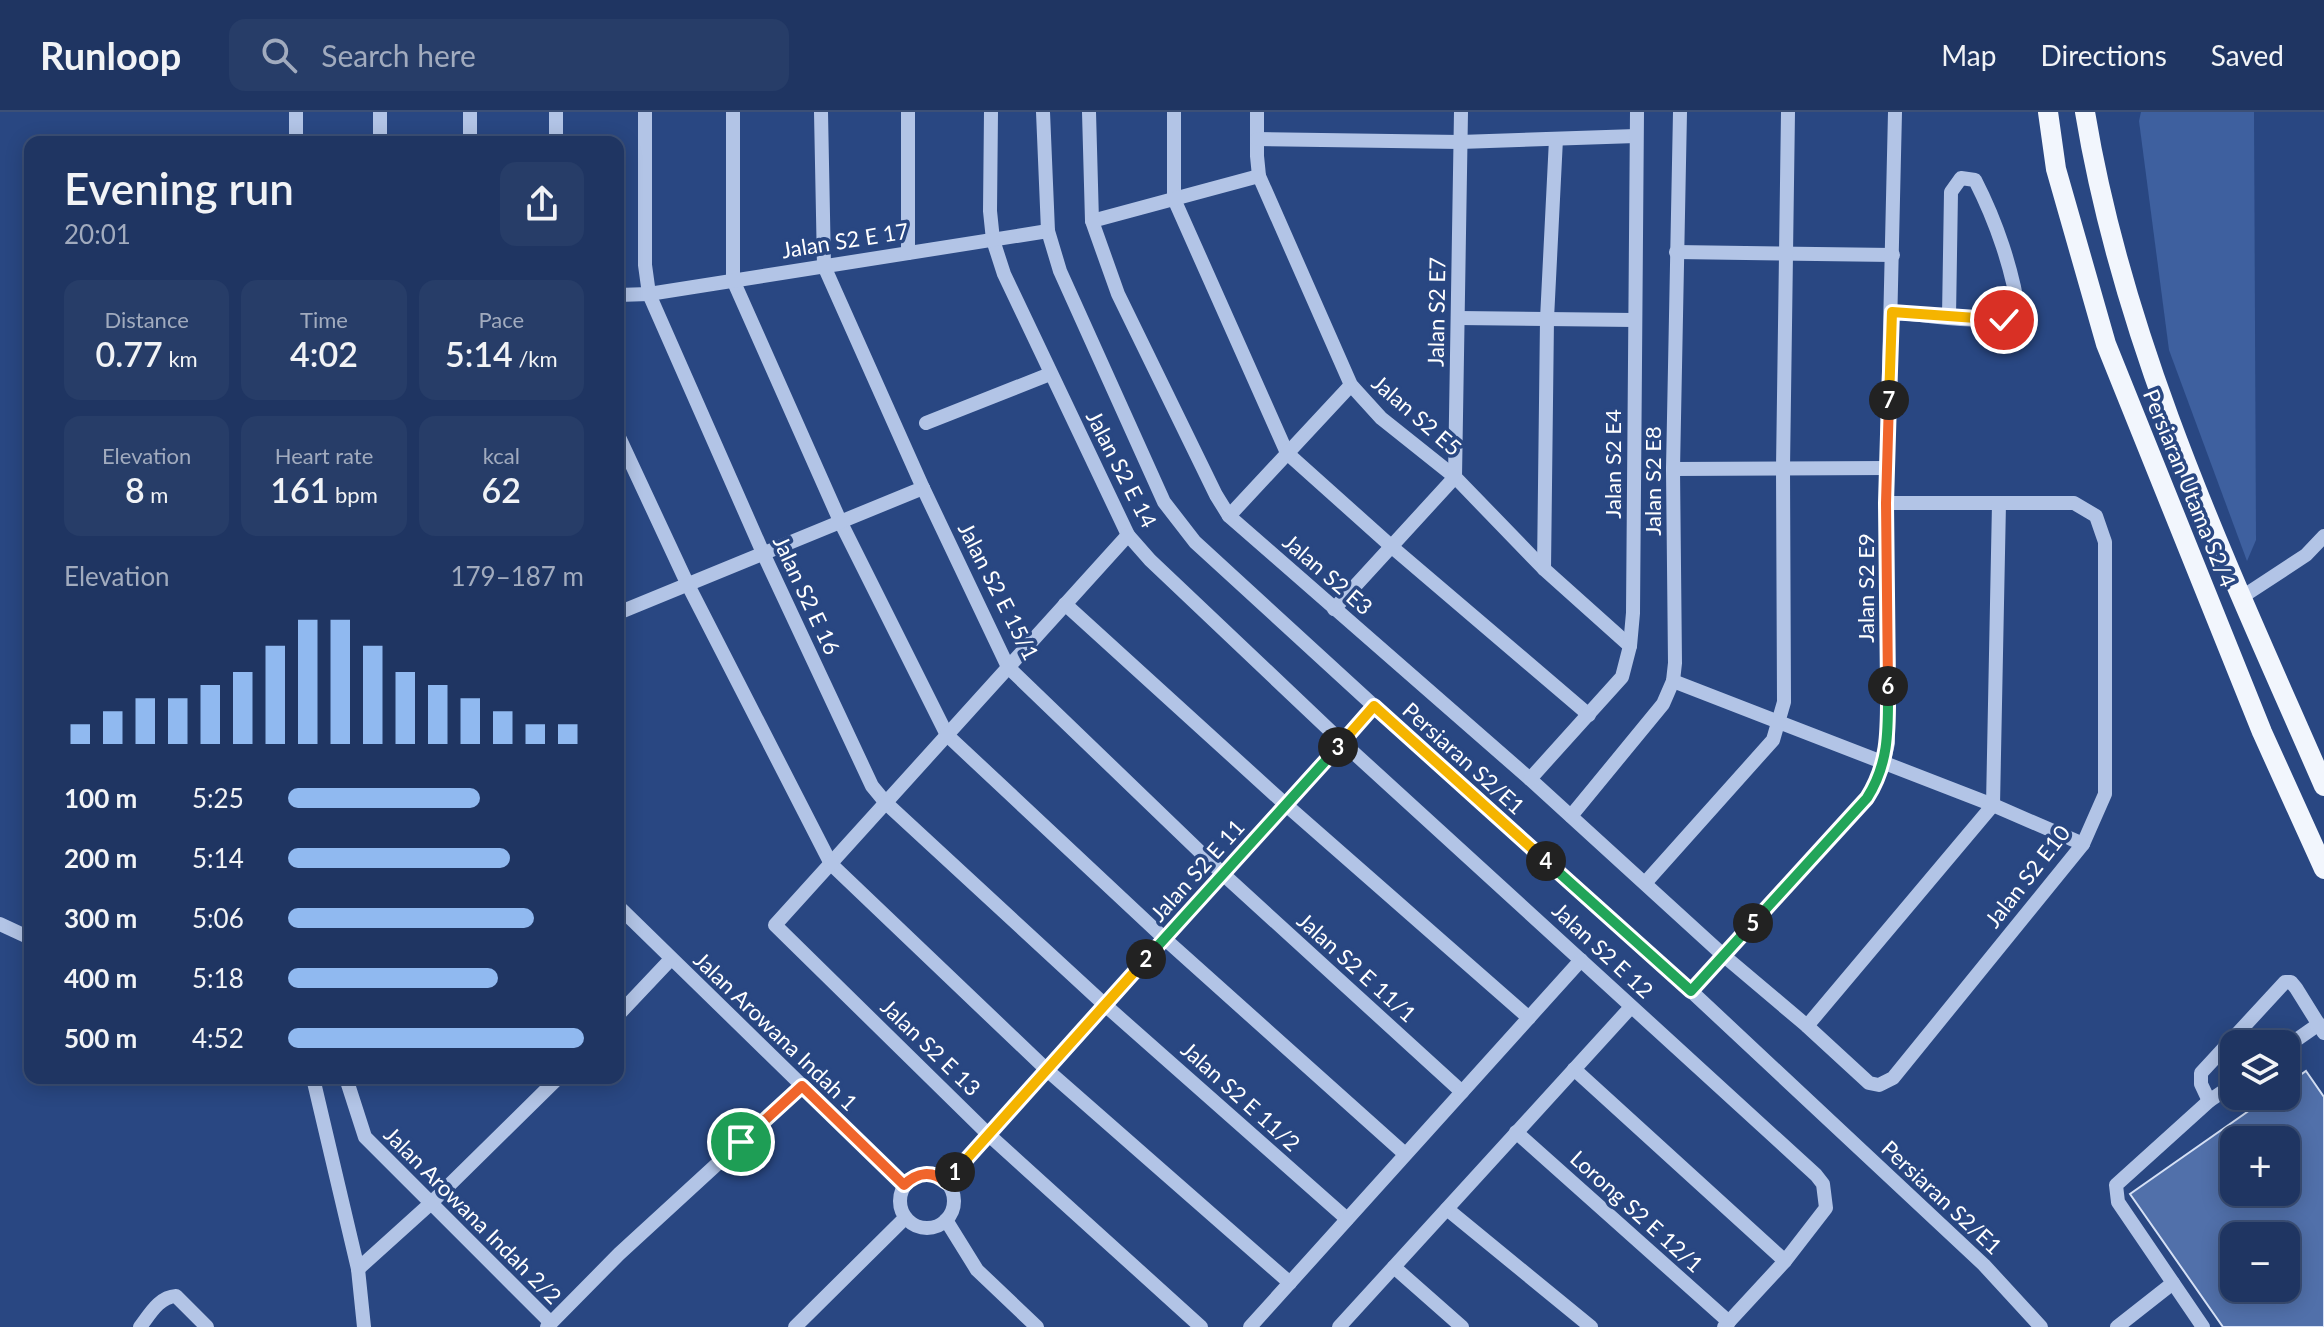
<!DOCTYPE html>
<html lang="en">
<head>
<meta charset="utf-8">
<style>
	:root { --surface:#1f3562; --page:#273d68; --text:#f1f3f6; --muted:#a1abbe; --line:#3c5077; --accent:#90b9f0 }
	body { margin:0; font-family:Lato,sans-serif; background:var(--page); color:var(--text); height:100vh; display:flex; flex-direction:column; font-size:30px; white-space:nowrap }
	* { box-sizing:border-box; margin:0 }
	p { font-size:26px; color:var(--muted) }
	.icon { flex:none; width:44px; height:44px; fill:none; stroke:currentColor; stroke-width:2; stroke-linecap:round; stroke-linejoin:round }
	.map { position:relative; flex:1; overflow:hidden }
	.details { position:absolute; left:24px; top:24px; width:600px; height:948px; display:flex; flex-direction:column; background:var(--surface); border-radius:16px; box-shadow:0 4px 20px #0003,0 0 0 2px var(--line) }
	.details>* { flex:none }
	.buttons { position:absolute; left:2220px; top:918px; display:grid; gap:16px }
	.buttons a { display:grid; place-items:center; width:80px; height:80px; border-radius:16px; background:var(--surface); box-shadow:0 4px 20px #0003,0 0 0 2px var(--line); font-size:40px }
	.pin { position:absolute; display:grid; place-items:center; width:68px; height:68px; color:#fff; margin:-34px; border:4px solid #fff; border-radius:50%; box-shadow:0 2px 8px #0007 }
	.km { position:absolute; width:40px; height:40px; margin:-20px; border-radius:50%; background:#222; color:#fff; font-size:22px; line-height:40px; text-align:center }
	.round { display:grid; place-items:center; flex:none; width:84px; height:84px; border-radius:16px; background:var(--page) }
	.headline { display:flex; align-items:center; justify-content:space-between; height:136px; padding:0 40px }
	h1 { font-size:44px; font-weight:600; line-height:60px }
	.figures { display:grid; grid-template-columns:repeat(3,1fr); gap:12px; height:136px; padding:8px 40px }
	.figures div { display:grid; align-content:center; border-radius:16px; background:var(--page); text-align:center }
	.figures b { font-size:34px; font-weight:600 }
	.figures small { font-size:22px; font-weight:400 }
	.figures p { font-size:22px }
	.chart { height:224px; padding:16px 40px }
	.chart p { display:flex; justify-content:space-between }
	.chart svg { width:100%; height:144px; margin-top:8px; stroke:var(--accent); stroke-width:6 }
	ul { padding:0 40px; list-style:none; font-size:26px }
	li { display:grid; grid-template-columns:128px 96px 1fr; align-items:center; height:60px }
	li i { height:20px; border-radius:10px; background:var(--accent) }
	header { display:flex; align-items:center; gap:48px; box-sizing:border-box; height:112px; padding:0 40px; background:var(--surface); border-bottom:2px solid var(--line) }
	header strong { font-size:38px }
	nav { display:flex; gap:44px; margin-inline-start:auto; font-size:28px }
	.search { width:560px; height:72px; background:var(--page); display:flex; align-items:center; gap:20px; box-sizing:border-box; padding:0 28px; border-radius:16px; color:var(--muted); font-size:30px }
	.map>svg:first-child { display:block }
</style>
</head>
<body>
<header>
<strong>Runloop</strong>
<div class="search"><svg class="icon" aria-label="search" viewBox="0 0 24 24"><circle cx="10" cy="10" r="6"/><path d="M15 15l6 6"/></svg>Search here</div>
<nav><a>Map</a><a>Directions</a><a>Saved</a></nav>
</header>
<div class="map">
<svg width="2324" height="1215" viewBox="0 0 2324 1215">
	<rect width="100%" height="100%" fill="#294782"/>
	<polygon fill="#3e609f" points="2141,0 2254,0 2256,428 2247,449 2169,238 2139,9"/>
	<path fill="#5170aa" stroke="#d5e0f5" stroke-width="2" fill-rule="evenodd" d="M 2306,959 L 2324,985 L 2324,1215 L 2223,1215 L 2130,1082 L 2270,984 L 2286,984 L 2286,973 ZM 2234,1028 L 2286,1028 L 2286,1080 L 2234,1080 ZM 2234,1124 L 2286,1124 L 2286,1176 L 2234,1176 Z"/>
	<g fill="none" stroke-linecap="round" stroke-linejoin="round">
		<g stroke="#b2c4e6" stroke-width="14">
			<polyline points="645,0 645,153 649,182 763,441 872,674 886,691 1105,893 1347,1107"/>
			<polyline points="733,0 733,168 840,409 947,623 1165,827 1405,1042"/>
			<polyline points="821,0 824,154 923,376 1008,555 1223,762 1462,980"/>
			<polyline points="908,0 908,141"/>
			<polyline points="991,0 990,99 993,128 1004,162 1128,423 1150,448 1342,630 1816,1063 1823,1072 1826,1096 1785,1149 1724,1215"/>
			<polyline points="1043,0 1048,119 1060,159 1164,390 1195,430 1374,594 1691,879 1984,1153 2041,1215"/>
			<polyline points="1089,0 1092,109 1118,182 1216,383 1229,404 1530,667 1723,843 1807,914 1869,971 1879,973 1893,966 2083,732 2105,682 2105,430 2096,404 2074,391 1886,391"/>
			<polyline points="1174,0 1174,87 1287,341 1392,435 1589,603"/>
			<polyline points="1257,0 1257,44 1259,64 1351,273 1381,306 1455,365 1544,457 1630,534"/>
			<polyline points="1257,27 1460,30 1636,24"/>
			<polyline points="296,30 296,0"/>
			<polyline points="380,30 380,0"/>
			<polyline points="470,30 470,0"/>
			<polyline points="556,30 556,0"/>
			<polyline points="1092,109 1259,64"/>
			<polyline points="1676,140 1893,143"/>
			<polyline points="618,183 649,182 1048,119"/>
			<path d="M 1892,200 C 1926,203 1988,214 2019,203 C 2013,158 1996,109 1975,68 L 1961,66 L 1951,80 L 1949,205"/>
			<polyline points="1459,206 1634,208"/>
			<polyline points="926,311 1050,262"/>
			<polyline points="618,323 687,471 831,752 1047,958 1290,1171"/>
			<polyline points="1673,357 1887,356"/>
			<polyline points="1229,404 1351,273"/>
			<polyline points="1128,423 775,813 989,1023 1201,1215"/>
			<polyline points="1544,457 1547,207 1556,27"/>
			<polyline points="2242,485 2306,443 2324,424"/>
			<polyline points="1065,492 1285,692 1529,906"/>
			<polyline points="1334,497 1455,365 1461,0"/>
			<polyline points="618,501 923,376"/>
			<polyline points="1673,569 1993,693 2083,732"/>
			<polyline points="1530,667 1622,565 1630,534 1633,501 1637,0"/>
			<polyline points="1571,704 1663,592 1673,569 1675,551 1673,357 1680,0"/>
			<polyline points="1646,770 1773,628 1784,590 1783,356 1788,0"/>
			<polyline points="618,794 904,1073"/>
			<polyline points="0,812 30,826"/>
			<path d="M 1691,879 L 1867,686 C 1878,669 1884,651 1888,631 L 1886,391 L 1895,0"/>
			<polyline points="618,903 670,848"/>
			<polyline points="1807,914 1993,693 1999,391"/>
			<polyline points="2286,935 2319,912"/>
			<polyline points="1574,957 1785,1149"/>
			<polyline points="313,966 358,1157 364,1215"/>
			<polyline points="346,966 365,1025 551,1211"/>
			<polyline points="2209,989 2201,972 2201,961 2285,870 2291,870 2296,876 2324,921"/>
			<polyline points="1516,1020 1729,1210"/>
			<circle cx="927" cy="1089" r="27"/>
			<polyline points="946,1070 1374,594"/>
			<polyline points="1447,1097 1591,1215"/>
			<polyline points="946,1108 977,1158 1037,1215"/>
			<polyline points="1394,1155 1462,1215"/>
			<polyline points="358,1157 430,1092 558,966"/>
			<path d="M 140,1215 C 150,1202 159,1185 176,1184 L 207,1215"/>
			<polyline points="547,1215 619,1142 802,974"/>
			<polyline points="795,1215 905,1106"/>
			<polyline points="1250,1215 1581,848"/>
			<polyline points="1339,1215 1631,895"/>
			<polyline points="2117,1215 2173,1171"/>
			<polyline points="2203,1215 2118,1090 2116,1073 2209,989 2234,972"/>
		</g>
		<g stroke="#f2f6fd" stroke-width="20">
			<polyline points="2048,0 2056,57 2106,232 2262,620 2324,757"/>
			<path d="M 2085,0 C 2124,237 2229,456 2324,674"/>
		</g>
	</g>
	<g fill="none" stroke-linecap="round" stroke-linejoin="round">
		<defs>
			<path id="split-1" d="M 741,1030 L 802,974 L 904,1073 C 917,1060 932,1058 946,1070 L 955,1060"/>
			<polyline id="split-2" points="955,1060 1146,847"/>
			<polyline id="split-3" points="1146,847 1338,635"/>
			<polyline id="split-4" points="1338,635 1374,594 1546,749"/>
			<polyline id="split-5" points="1546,749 1691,879 1753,811"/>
			<path id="split-6" d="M 1753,811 L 1867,686 C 1890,650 1888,615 1888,574"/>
			<polyline id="split-7" points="1888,574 1886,391 1889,288"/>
			<polyline id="split-8" points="1889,288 1892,200 2004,208"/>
		</defs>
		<use href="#split-1" stroke="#fff" stroke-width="16"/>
		<use href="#split-2" stroke="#fff" stroke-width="16"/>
		<use href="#split-3" stroke="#fff" stroke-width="16"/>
		<use href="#split-4" stroke="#fff" stroke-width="16"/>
		<use href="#split-5" stroke="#fff" stroke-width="16"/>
		<use href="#split-6" stroke="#fff" stroke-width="16"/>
		<use href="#split-7" stroke="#fff" stroke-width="16"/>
		<use href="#split-8" stroke="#fff" stroke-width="16"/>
		<use href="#split-1" stroke="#f0652b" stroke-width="10"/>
		<use href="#split-2" stroke="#f5b400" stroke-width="10"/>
		<use href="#split-3" stroke="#22a559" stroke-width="10"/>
		<use href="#split-4" stroke="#f5b400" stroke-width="10"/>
		<use href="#split-5" stroke="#22a559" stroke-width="10"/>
		<use href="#split-6" stroke="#22a559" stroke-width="10"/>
		<use href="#split-7" stroke="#f0652b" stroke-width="10"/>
		<use href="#split-8" stroke="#f5b400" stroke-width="10"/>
	</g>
	<g text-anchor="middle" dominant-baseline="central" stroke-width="7" stroke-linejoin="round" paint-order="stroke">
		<g font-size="22" fill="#fff" stroke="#294782">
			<text transform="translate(845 128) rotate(-9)">Jalan S2 E 17</text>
			<text transform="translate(1436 200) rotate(-89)">Jalan S2 E7</text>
			<text transform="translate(1417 303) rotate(41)">Jalan S2 E5</text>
			<text transform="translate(1612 352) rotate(-90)">Jalan S2 E4</text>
			<text transform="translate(1122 357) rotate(63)">Jalan S2 E 14</text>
			<text transform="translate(1652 369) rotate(-90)">Jalan S2 E8</text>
			<text transform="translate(2190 376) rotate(68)">Persiaran Utama S2/4</text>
			<text transform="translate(1328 462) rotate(41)">Jalan S2 E3</text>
			<text transform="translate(1865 476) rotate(-90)">Jalan S2 E9</text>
			<text transform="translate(999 479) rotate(63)">Jalan S2 E 15/1</text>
			<text transform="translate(807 483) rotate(65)">Jalan S2 E 16</text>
			<text transform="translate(1464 646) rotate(42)">Persiaran S2/E1</text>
			<text transform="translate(1197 758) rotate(-48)">Jalan S2 E 11</text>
			<text transform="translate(2027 764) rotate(-52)">Jalan S2 E10</text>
			<text transform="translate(1603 838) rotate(43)">Jalan S2 E 12</text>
			<text transform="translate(1357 855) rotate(42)">Jalan S2 E 11/1</text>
			<text transform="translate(776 919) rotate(44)">Jalan Arowana Indah 1</text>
			<text transform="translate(931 935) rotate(44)">Jalan S2 E 13</text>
			<text transform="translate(1241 984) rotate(42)">Jalan S2 E 11/2</text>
			<text transform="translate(1942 1085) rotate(43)">Persiaran S2/E1</text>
			<text transform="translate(1637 1099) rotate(42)">Lorong S2 E 12/1</text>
			<text transform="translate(473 1103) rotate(45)">Jalan Arowana Indah 2/2</text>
		</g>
	</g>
</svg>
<div class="buttons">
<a><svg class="icon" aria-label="layers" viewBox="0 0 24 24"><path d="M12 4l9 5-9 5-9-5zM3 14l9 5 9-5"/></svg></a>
<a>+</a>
<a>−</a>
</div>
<div class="pin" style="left:741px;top:1030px;background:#1e9e55"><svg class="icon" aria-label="arrive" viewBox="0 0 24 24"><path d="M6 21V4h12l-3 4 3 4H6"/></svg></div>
<div class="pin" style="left:2004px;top:208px;background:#d93025"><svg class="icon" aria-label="check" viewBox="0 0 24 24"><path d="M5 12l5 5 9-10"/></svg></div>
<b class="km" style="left:955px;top:1060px">1</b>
<b class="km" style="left:1146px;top:847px">2</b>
<b class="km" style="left:1338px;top:635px">3</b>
<b class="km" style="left:1546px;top:749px">4</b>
<b class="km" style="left:1753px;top:811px">5</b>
<b class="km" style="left:1888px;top:574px">6</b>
<b class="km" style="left:1889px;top:288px">7</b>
<section class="details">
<div class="headline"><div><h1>Evening run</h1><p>20:01</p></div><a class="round"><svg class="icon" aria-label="share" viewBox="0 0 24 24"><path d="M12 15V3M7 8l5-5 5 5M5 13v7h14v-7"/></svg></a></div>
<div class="figures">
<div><p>Distance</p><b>0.77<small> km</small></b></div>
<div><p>Time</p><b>4:02</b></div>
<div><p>Pace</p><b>5:14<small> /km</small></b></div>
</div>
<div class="figures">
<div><p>Elevation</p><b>8<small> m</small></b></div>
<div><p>Heart rate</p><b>161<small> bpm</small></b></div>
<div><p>kcal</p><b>62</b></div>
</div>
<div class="chart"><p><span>Elevation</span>179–187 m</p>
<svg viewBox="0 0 160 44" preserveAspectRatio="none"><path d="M5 44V38M15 44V34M25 44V30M35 44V30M45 44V26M55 44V22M65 44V14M75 44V6M85 44V6M95 44V14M105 44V22M115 44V26M125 44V30M135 44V34M145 44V38M155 44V38"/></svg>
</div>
<ul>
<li><b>100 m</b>5:25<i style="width:65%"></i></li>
<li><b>200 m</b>5:14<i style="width:75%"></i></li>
<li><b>300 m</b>5:06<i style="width:83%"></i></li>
<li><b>400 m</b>5:18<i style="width:71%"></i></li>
<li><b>500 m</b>4:52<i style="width:100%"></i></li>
</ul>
</section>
</div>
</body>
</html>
